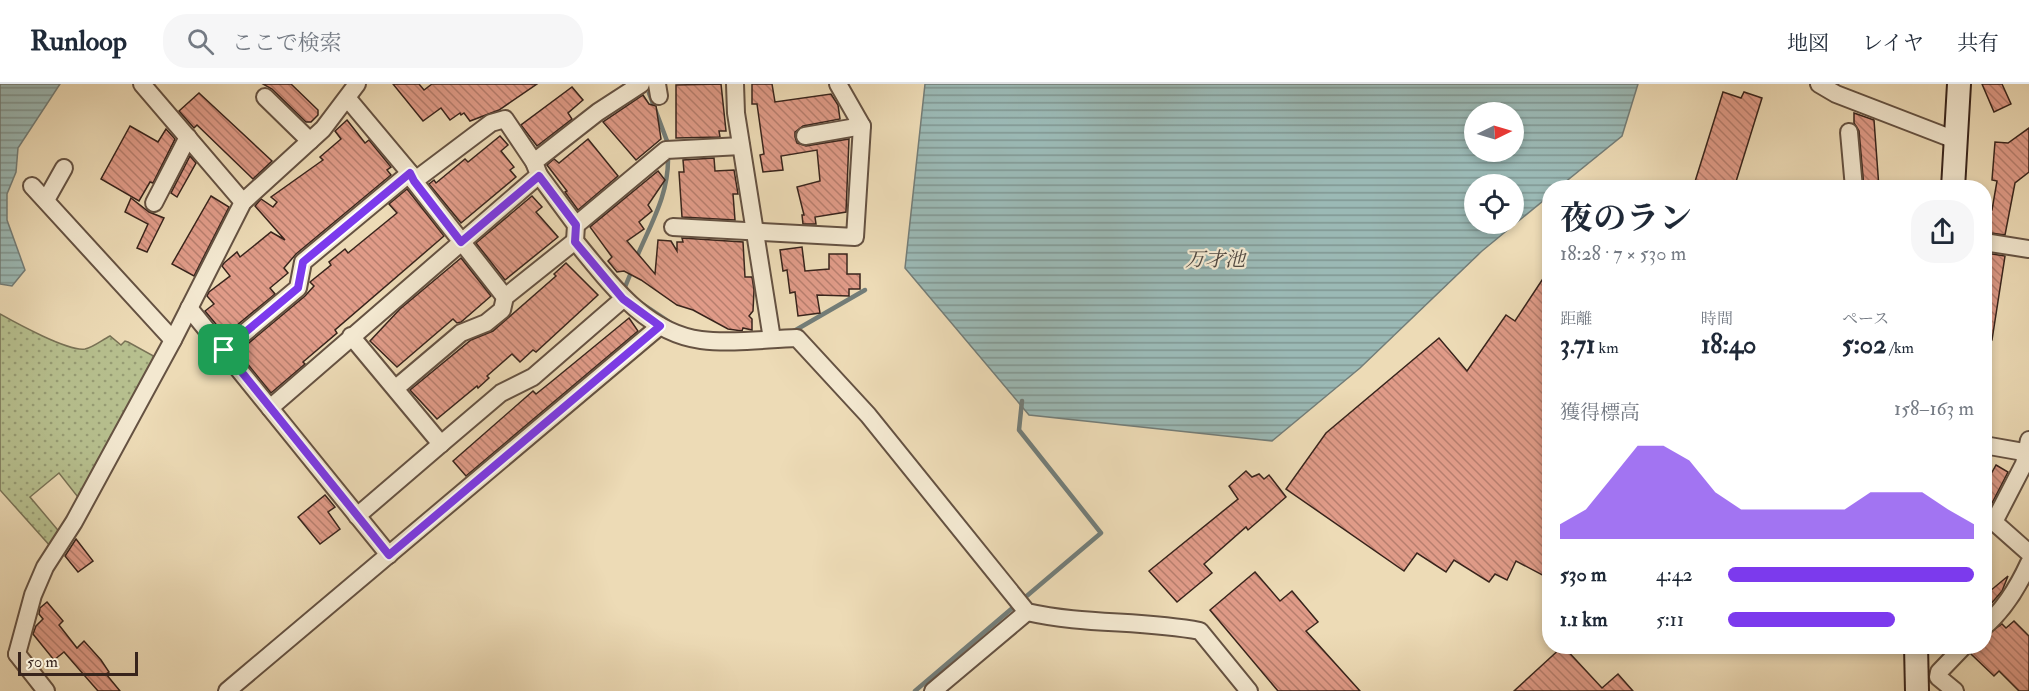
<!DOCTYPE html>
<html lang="ja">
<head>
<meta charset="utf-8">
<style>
	:root { --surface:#fff; --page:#f6f6f7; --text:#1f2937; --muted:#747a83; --line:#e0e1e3; --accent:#7c3aed }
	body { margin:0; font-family:"IM FELL Double Pica","Noto Serif JP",serif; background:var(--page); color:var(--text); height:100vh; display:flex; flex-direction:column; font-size:22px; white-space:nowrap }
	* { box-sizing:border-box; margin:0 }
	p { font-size:20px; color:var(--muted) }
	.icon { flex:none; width:33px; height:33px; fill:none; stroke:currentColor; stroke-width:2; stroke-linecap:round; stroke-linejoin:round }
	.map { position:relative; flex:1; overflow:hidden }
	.panel { position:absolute; left:1542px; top:96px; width:450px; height:474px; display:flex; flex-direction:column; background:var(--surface); border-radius:24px; box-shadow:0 3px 9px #0003 }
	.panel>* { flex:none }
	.needle { width:39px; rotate:85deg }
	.controls { position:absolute; left:1464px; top:18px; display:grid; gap:12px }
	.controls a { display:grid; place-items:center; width:60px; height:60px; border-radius:50%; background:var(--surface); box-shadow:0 3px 9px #0003; font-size:30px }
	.scale { position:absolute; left:18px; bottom:15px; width:120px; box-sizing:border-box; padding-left:6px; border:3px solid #38241c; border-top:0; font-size:16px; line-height:21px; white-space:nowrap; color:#38241c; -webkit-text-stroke:4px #f3e8d0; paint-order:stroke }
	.pin { position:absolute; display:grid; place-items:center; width:51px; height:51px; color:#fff; margin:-26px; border-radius:12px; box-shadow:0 3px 9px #0006 }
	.round { display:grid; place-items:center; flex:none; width:63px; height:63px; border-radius:24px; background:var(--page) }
	.headline { display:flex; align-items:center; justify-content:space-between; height:102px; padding:0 18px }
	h1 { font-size:33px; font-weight:700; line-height:45px }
	.metrics { display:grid; grid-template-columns:repeat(3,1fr); gap:9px; height:102px; padding:6px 18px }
	.metrics div { display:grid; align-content:center }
	.metrics b { font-size:26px; font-weight:700 }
	.metrics small { font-size:16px; font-weight:400 }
	.metrics p { font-size:16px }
	.chart { height:168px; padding:12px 18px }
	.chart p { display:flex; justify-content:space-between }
	.chart svg { width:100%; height:108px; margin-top:6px; fill:var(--accent); opacity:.7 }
	ul { padding:0 18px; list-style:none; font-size:20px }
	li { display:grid; grid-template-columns:96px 72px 1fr; align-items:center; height:45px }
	li i { height:15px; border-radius:8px; background:var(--accent) }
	header { display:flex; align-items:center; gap:36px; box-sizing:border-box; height:84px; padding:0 30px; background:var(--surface); border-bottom:2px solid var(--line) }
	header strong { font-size:28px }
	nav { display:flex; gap:33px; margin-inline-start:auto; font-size:21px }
	.search { width:420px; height:54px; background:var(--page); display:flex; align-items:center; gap:15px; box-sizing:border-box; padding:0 21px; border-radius:24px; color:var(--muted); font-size:22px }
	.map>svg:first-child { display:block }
</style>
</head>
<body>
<header>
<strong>Runloop</strong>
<div class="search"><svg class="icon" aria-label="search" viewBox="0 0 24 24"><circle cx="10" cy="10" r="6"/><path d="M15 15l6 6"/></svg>ここで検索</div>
<nav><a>地図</a><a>レイヤ</a><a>共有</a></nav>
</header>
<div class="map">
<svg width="2029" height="607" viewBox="0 0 2029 607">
	<defs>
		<pattern id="grass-dots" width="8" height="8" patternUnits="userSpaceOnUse" patternTransform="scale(1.5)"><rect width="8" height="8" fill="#b7c08f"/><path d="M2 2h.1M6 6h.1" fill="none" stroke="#969c74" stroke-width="1.8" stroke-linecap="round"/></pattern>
		<pattern id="water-rules" width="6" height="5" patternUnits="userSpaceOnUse" patternTransform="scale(1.5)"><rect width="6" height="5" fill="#9bb9b5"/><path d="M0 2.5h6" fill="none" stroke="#7f9692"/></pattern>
		<pattern id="building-back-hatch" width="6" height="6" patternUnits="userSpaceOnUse" patternTransform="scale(1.5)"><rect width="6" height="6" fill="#e09b88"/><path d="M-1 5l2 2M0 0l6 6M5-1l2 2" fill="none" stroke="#b77e6e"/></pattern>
	</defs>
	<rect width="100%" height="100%" fill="#eddbb6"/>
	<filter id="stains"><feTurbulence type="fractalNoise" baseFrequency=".00333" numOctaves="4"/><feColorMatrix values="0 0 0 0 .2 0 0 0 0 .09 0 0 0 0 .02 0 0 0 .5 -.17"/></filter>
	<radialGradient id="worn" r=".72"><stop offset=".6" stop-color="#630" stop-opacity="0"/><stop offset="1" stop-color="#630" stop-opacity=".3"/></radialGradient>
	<path fill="url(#grass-dots)" stroke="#787256" stroke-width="1.5" d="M 0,230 C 16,239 69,268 85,265 C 94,263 102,256 110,252 L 121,261 L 125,257 L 128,258 L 159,275 L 81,417 L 59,389 L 30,413 L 62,451 L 52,464 L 0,406 Z"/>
	<g fill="url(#water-rules)" stroke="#737d78" stroke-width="1.5" fill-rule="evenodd">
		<polygon points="0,0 60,0 18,64 16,88 7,110 7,136 25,186 12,202 0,200"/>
		<path d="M 925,0 L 1638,0 L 1622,52 L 1559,103 L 1550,104 L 1549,112 L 1482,167 L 1360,284 L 1272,357 L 1029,331 L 905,184 ZM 1474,28 L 1514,28 L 1514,68 L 1474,68 ZM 1474,100 L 1514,100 L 1514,140 L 1474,140 Z"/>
	</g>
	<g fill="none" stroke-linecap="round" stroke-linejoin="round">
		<g stroke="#737d78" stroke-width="4.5">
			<polyline points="649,9 667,57"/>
			<path d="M 636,175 C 650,141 669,111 668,73"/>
			<polyline points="628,208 625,203 632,186"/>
			<polyline points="641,219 671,239"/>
			<polyline points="794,247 865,206"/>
			<polyline points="1022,317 1019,346 1101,449 1022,516"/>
			<polyline points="915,607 1016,521"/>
		</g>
	</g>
	<g fill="url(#building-back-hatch)" stroke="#38241c" stroke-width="1.5">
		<polygon points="263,0 291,0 318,26 318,31 311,38 306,38 272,5"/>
		<polygon points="393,0 419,0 424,6 432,0 537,0 499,26 470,37 464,29 461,31 460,29 450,36 441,24 423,37"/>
		<polygon points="721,0 726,47 719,47 720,53 676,54 676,1"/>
		<polygon points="752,0 772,0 775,18 831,10 838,21 840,35 803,42 795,48 795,53 797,59 806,62 849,55 846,128 815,133 816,140 803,140 802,131 804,131 797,103 820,97 817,66 781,72 783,86 763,88 760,71 764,70 757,20 752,20"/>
		<polygon points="1982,0 2002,0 2011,20 1994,28"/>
		<polygon points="572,3 583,16 568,29 572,35 537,62 521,41"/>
		<polygon points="1723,8 1741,14 1744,8 1762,14 1734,104 1693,104"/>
		<polygon points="199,9 272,77 253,95 197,41 194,44 179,27"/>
		<polygon points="643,11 649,20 656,22 661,55 636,76 603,38"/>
		<polygon points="1854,29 1874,36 1879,104 1864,104 1859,47 1854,39"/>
		<polygon points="347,36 365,59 369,56 391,83 387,86 391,91 296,170 284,184 288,189 270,204 275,210 225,251 205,227 214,220 207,212 209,208 230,192 222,182 224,179 237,168 240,173 271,148 285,156 255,122 261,115 273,123 277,118 271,113 323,76 320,73 341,55 335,47"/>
		<polygon points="130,42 158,58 166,45 175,55 153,99 150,98 139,117 101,95"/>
		<polygon points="2029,44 2029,88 2015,99 2005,151 1984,148 1984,125 1992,126 1997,97 1992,96 1995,58 2008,59"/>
		<polygon points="500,52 508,61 501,67 514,83 510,86 516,93 461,139 429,100 434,96 436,99 465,75 468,78"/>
		<polygon points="588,55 618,92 578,126 565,108 567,107 547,81 554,75 559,79"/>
		<polygon points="190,72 196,79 177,113 171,109"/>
		<polygon points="714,74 715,87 734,86 738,110 733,110 735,136 682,133 679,88 684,88 683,76"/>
		<polygon points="658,87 665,96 648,121 652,127 639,138 644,145 627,157 655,190 658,156 671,157 677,167 677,158 683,158 682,154 743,158 745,193 752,193 754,206 753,227 749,232 752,235 752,246 743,244 742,247 728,245 693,226 677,221 641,196 624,187 617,188 608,177 612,173 590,143"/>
		<polygon points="407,105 444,152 335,246 337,249 303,278 305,280 271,309 238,268 305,212 314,202 310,198 331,181 329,178 345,165 348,169 397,129 389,120"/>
		<polygon points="211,112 229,123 194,192 172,180"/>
		<polygon points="532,112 542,123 536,128 558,153 505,196 476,159"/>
		<polygon points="131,114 149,128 164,134 147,168 137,164 148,140 125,128"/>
		<polygon points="802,163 805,187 829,185 829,170 847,170 847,190 860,190 860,205 849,205 849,212 817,211 820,229 798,232 795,208 790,209 787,186 783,187 780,166"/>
		<polygon points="1986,169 2005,172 1992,256 1984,255"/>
		<polygon points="461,174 491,212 461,238 457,239 453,235 397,283 370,257 400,225"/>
		<polygon points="566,179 598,211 536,268 533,266 520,278 512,270 487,292 489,294 478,304 477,302 437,335 410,306 471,256 493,247 556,192 554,190"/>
		<polygon points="1550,184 1550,495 1516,477 1507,496 1495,490 1489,498 1454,476 1446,488 1417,469 1404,487 1286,405 1326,349 1439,254 1467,287 1506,231 1515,237"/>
		<polygon points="629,234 638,247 466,392 453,377 533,307 536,310 551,298"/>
		<polygon points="1996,381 2008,388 1989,425 1984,425 1984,403"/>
		<polygon points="1246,387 1252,393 1259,390 1264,395 1269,391 1286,413 1248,446 1246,443 1204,480 1212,489 1177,518 1149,487 1238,415 1229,402"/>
		<polygon points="325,411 335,423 328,428 340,445 320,460 298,433"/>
		<polygon points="76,455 93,477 78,488 65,472"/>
		<polygon points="1255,488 1280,517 1292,507 1318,538 1306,547 1360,607 1278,607 1210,526"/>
		<polygon points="2008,492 2002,507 1984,528 1984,512"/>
		<polygon points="47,518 63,537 59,541 77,564 84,557 101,576 109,588 106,590 120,607 98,607 64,568 54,576 33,550 36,542 43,535 39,530 40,524"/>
		<polygon points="2014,537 2029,552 2029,607 2019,607 1999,587 1994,592 1971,570 1974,562 1984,562 1984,553 2002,540 2006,544"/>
		<polygon points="1563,562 1602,604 1618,590 1633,607 1514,607"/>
	</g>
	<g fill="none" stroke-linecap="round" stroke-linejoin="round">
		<defs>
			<g id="minor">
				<polyline points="142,0 243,118"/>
				<polyline points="657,0 659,12"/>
				<polyline points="735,0 736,29 772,255"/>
				<polyline points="1819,0 1836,10 1958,57"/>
				<polyline points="265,13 310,57"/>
				<polyline points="348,15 410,89 414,97 505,213"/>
				<polyline points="1849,48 1854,104"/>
				<polyline points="805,52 862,42"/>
				<path d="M 539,91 L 576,141 L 575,157 C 609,198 645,249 701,256 C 732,260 766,255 797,254 L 868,331 L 1027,528 C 1084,541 1142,536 1200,547 L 1249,607"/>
				<polyline points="414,97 491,39 505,35 534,78"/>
				<polyline points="32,102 173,256"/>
				<polyline points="46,116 64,84"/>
				<polyline points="154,119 188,53"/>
				<polyline points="576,141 666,66 741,62"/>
				<polyline points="673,143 855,153 862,42 838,0"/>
				<polyline points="1984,158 2029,165"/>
				<polyline points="189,224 389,471"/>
				<polyline points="351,252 441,360 501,309 533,293 623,215"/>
				<polyline points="224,266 298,204 303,178 410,89"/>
				<polyline points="396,304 461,249 486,239 502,226 505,213 575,157"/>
				<polyline points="270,324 539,91 534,78 598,28 641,0"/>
				<polyline points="1984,361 2029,369"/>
				<polyline points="357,432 441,360"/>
				<polyline points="1985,435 1994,438 2029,469"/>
				<polyline points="1994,438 2024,380 2029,356"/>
				<path d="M 1984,543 C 2005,525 2018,503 2029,479"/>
				<polyline points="17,570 33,511 45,483 74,438 173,256 243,118 323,45 357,0"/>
				<polyline points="17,570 46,607"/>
				<polyline points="227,607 660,242"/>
				<polyline points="933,607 1027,528"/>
				<polyline points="1955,607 1938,593 1939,588 1964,562"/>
			</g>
			<g id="secondary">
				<polyline points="1953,104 1959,0"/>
				<polyline points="1916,562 1917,607"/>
			</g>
		</defs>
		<use href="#minor" stroke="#655242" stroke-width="20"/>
		<use href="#secondary" stroke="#38241c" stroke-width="26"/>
		<use href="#minor" stroke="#f3e8d0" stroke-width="16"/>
		<use href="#secondary" stroke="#f3e8d0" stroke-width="22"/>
	</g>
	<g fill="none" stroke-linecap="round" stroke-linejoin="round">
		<defs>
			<polygon id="route" points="410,89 414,97 461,158 539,92 576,141 575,158 623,215 660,242 389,471 224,266 298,204 303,178"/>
		</defs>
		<use href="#route" stroke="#fff" stroke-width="12"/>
		<use href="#route" stroke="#7c3aed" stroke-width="8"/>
	</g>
	<g text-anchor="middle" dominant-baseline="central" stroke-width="4.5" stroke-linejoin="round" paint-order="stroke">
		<g font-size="20" font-style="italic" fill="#514942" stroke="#f3e8d0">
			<text x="1215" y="175">万才池</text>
		</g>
	</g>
	<rect width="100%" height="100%" filter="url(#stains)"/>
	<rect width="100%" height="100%" fill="url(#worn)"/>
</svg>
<div class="controls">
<a><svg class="needle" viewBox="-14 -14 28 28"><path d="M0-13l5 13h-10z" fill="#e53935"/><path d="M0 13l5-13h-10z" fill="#747a83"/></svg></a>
<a><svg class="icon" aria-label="locate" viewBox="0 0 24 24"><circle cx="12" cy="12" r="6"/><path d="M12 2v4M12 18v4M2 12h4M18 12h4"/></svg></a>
</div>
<div class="scale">50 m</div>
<div class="pin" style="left:224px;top:266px;background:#1e9e55"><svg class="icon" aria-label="arrive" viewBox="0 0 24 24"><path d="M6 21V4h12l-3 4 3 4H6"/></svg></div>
<section class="panel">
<div class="headline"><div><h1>夜のラン</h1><p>18:28 · 7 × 530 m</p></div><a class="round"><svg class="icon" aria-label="share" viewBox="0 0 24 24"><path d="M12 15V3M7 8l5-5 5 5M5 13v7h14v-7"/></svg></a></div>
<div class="metrics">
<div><p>距離</p><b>3.71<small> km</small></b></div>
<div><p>時間</p><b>18:40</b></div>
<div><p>ペース</p><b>5:02<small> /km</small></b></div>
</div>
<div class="chart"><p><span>獲得標高</span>158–163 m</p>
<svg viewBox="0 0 160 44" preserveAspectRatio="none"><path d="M0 44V38L10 32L20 19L30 6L40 6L50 12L60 25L70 32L80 32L90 32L100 32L110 32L120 25L130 25L140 25L150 32L160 38V44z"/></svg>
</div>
<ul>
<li><b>530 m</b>4:42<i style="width:100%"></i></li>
<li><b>1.1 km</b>5:11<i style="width:68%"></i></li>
</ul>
</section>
</div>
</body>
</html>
